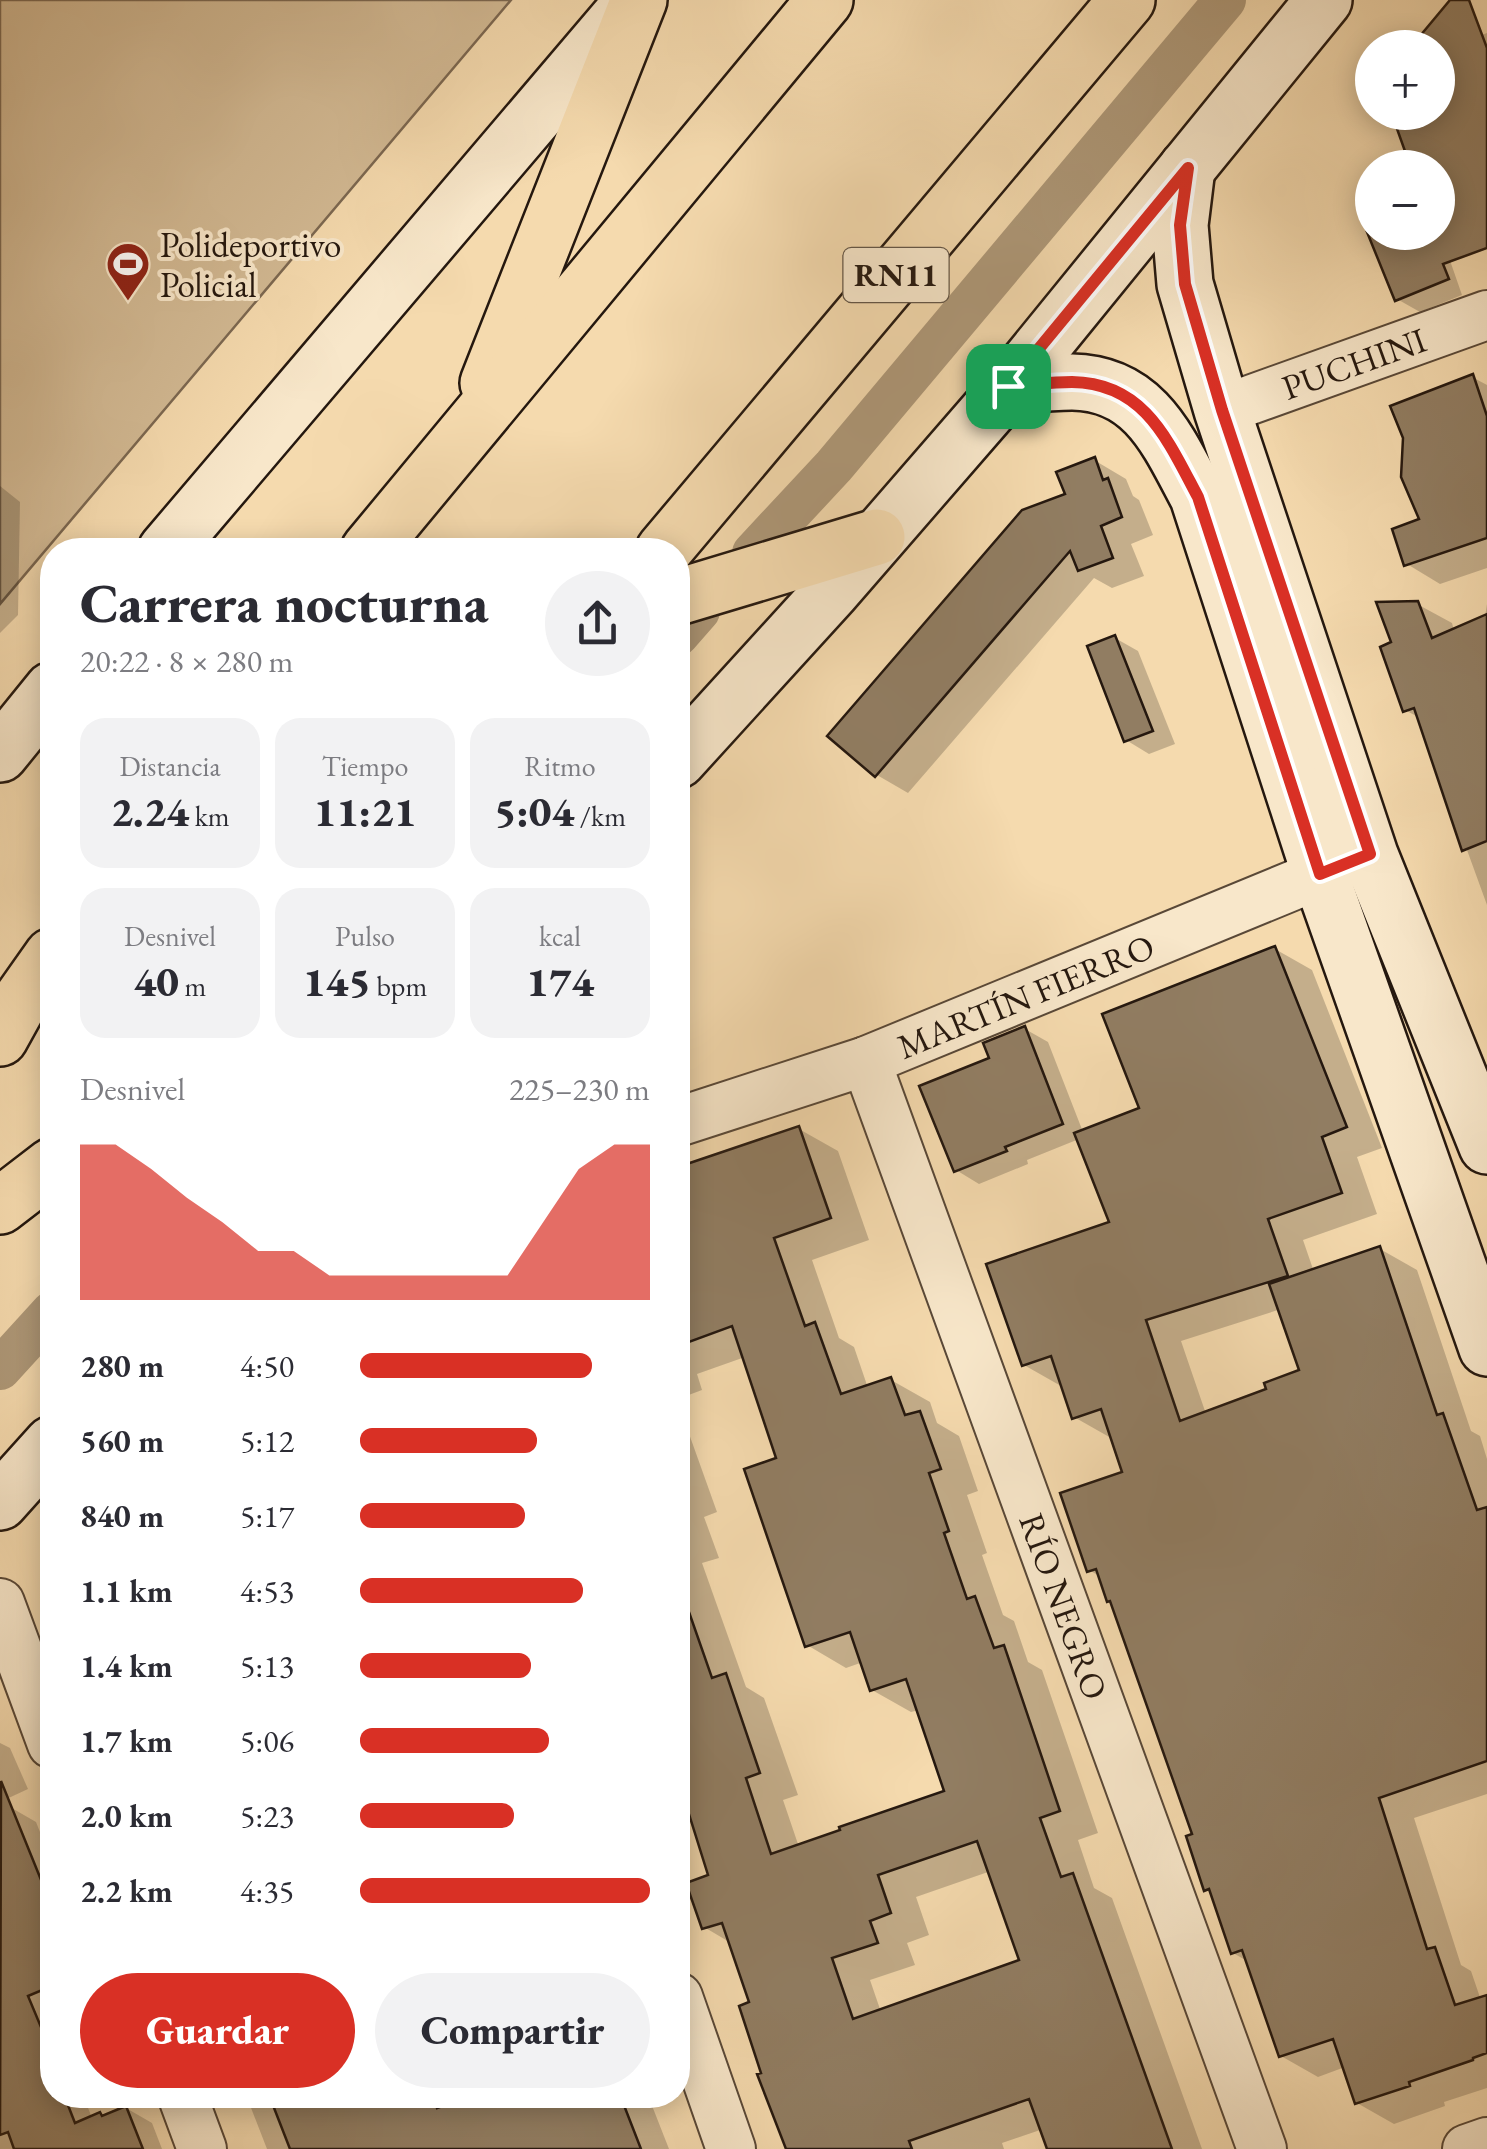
<!DOCTYPE html>
<html lang="es">
<head>
<meta charset="utf-8">
<style>
	:root { --surface:#fff; --page:#f2f2f3; --text:#2b2b33; --muted:#7c7c81; --accent:#d93025 }
	body { margin:0; font-family:"EB Garamond",serif; background:var(--page); color:var(--text); height:100vh; display:flex; flex-direction:column; font-size:38px; white-space:nowrap }
	* { box-sizing:border-box; margin:0 }
	p { font-size:32px; color:var(--muted) }
	.icon { flex:none; width:55px; height:55px; fill:none; stroke:currentColor; stroke-width:2; stroke-linecap:round; stroke-linejoin:round }
	.map { position:relative; flex:1; overflow:hidden }
	.drawer { position:absolute; left:40px; top:538px; width:650px; height:1570px; display:flex; flex-direction:column; background:var(--surface); border-radius:40px; box-shadow:0 5px 25px #0003 }
	.drawer>* { flex:none }
	.tools { position:absolute; left:1355px; top:30px; display:grid; gap:20px }
	.tools a { display:grid; place-items:center; width:100px; height:100px; border-radius:50%; background:var(--surface); box-shadow:0 5px 25px #0003; font-size:50px }
	.pin { position:absolute; display:grid; place-items:center; width:85px; height:85px; color:#fff; margin:-42px; border-radius:20px; box-shadow:0 5px 15px #0006 }
	.round { display:grid; place-items:center; flex:none; width:105px; height:105px; border-radius:52px; background:var(--page) }
	.headline { display:flex; align-items:center; justify-content:space-between; height:170px; padding:0 40px }
	h1 { font-size:55px; font-weight:800; line-height:75px }
	.figures { display:grid; grid-template-columns:repeat(3,1fr); gap:15px; height:170px; padding:10px 40px }
	.figures div { display:grid; align-content:center; border-radius:25px; background:var(--page); text-align:center }
	.figures b { font-size:42px; font-weight:800 }
	.figures small { font-size:28px; font-weight:400 }
	.figures p { font-size:28px }
	.chart { height:280px; padding:20px 40px }
	.chart p { display:flex; justify-content:space-between }
	.chart svg { width:100%; height:180px; margin-top:10px; fill:var(--accent); opacity:.7 }
	.cta { display:flex; gap:20px; margin-top:auto; padding:20px 40px }
	.cta a { flex:1; height:115px; border-radius:60px; background:var(--accent); color:#fff; font-size:40px; font-weight:800; line-height:115px; text-align:center }
	.cta a+a { background:var(--page); color:var(--text) }
	ul { padding:0 40px; list-style:none; font-size:32px }
	li { display:grid; grid-template-columns:160px 120px 1fr; align-items:center; height:75px }
	li i { height:25px; border-radius:12px; background:var(--accent) }
	.map>svg:first-child { display:block }
</style>
</head>
<body>
<div class="map">
<svg width="1487" height="2149" viewBox="0 0 1487 2149">
	<rect width="100%" height="100%" fill="#f5daae"/>
	<filter id="stains"><feTurbulence type="fractalNoise" baseFrequency=".002" numOctaves="4"/><feColorMatrix values="0 0 0 0 .2 0 0 0 0 .09 0 0 0 0 .02 0 0 0 .5 -.17"/></filter>
	<radialGradient id="worn" r=".72"><stop offset=".6" stop-color="#630" stop-opacity="0"/><stop offset="1" stop-color="#630" stop-opacity=".3"/></radialGradient>
	<polygon fill="#d2b993" stroke="#7c6851" stroke-width="2.5" points="0,0 511,0 0,604"/>
	<g fill="#0003" fill-rule="evenodd">
		<polygon points="1487,33 1487,235 1454,183 1438,173 1438,51"/>
		<polygon points="1438,226 1462,295 1420,312 1397,299 1370,233 1438,232"/>
		<polygon points="1472,377 1487,385 1487,568 1440,584 1407,564"/>
		<polygon points="1094,460 1126,479 1133,496 1139,500 1153,535 1131,544 1144,576 1112,588 1094,578 908,793 877,775"/>
		<polygon points="0,486 20,502 18,615 0,633"/>
		<polygon points="1417,604 1452,623 1454,631 1485,617 1487,604 1487,905 1467,850 1464,849 1420,718 1405,710 1394,643"/>
		<polygon points="1115,638 1138,651 1175,744 1149,754 1126,740"/>
		<path d="M 1275,949 L 1312,970 L 1382,1148 L 1357,1157 L 1377,1214 L 1303,1240 L 1314,1272 L 1380,1249 L 1417,1270 L 1471,1431 L 1480,1436 L 1487,1459 L 1487,1794 L 1414,1818 L 1461,1965 L 1471,1971 L 1487,2018 L 1487,2088 L 1444,2102 L 1445,2106 L 1394,2124 L 1357,2103 L 1345,2067 L 1318,2077 L 1281,2056 L 1249,1962 L 1233,1953 L 1213,1893 L 1206,1889 L 1195,1835 L 1113,1603 L 1101,1577 L 1089,1570 L 1125,1474 L 1111,1438 L 1074,1417 L 1063,1385 L 1061,1386 L 1024,1365 L 1113,1224 L 1079,1139 L 1027,1160 L 1028,1164 L 979,1184 L 956,1170 L 992,1060 L 1025,1029 L 1048,1042 L 1083,1132 L 1142,1109 ZM 1281,1309 L 1303,1372 L 1270,1390 L 1206,1414 L 1181,1341 Z"/>
		<path d="M 799,1129 L 838,1151 L 869,1240 L 812,1260 L 839,1338 L 854,1347 L 868,1388 L 891,1380 L 930,1402 L 937,1423 L 959,1436 L 978,1491 L 967,1495 L 987,1553 L 982,1555 L 1003,1615 L 1014,1621 L 1028,1662 L 1042,1670 L 1098,1833 L 1078,1840 L 1094,1888 L 1112,1898 L 1202,2149 L 1049,2149 L 1043,2129 L 1002,2143 L 1004,2149 L 786,2149 L 760,2076 L 764,2074 L 752,2004 L 731,1943 L 704,1927 L 711,1877 L 700,1834 L 678,1771 L 678,1403 L 717,1512 L 704,1517 L 719,1558 L 702,1563 L 746,1687 L 764,1698 L 798,1795 L 783,1800 L 799,1847 L 947,1792 L 919,1710 L 911,1712 L 872,1690 L 863,1662 L 846,1668 L 807,1645 L 779,1460 L 745,1357 L 697,1374 L 702,1390 L 678,1399 L 678,1170 ZM 988,1872 L 1022,1962 L 881,2012 L 870,1980 L 915,1965 L 907,1943 L 929,1935 L 916,1897 Z"/>
		<polygon points="0,1743 10,1748 28,1789 0,1802"/>
		<polygon points="10,1807 36,1822 52,1862 52,2095 83,2095 92,2118 104,2117 126,2108 152,2123 162,2149 0,2149 0,1811"/>
		<polygon points="246,2095 461,2095 463,2100 478,2095 658,2095 649,2098 669,2149 267,2149"/>
	</g>
	<g fill="none" stroke-linecap="round" stroke-linejoin="round">
		<g stroke="#ae9878" stroke-width="42">
			<polyline points="753,553 834,466 1225,0"/>
			<polyline points="678,635 699,611"/>
			<polyline points="0,1369 52,1312"/>
		</g>
	</g>
	<g fill="#917d62" stroke="#25180f" stroke-width="2.5" fill-rule="evenodd">
		<polygon points="1450,0 1469,0 1487,48 1487,248 1443,264 1449,279 1395,301 1367,232 1438,232 1438,168 1411,168 1391,112 1438,112 1438,48 1410,48"/>
		<polygon points="1473,374 1487,416 1487,538 1404,566 1392,529 1419,519 1401,477 1403,438 1390,406"/>
		<polygon points="1095,457 1103,480 1108,478 1122,517 1101,526 1113,558 1078,571 1070,551 875,777 827,736 1022,510 1065,494 1056,472"/>
		<polygon points="1418,601 1432,638 1487,614 1487,841 1462,851 1414,708 1403,712 1380,647 1391,642 1376,602"/>
		<polygon points="1115,635 1153,731 1124,742 1087,646"/>
		<polygon points="1275,946 1347,1127 1322,1137 1342,1193 1268,1219 1288,1276 1146,1320 1180,1421 1266,1389 1264,1383 1299,1370 1269,1284 1380,1246 1437,1415 1443,1413 1477,1510 1487,1507 1487,1761 1379,1798 1427,1949 1435,1947 1455,2005 1487,1995 1487,2053 1473,2058 1473,2060 1409,2082 1410,2086 1355,2104 1333,2039 1279,2057 1242,1950 1231,1954 1209,1889 1204,1891 1186,1836 1192,1834 1110,1601 1107,1602 1096,1569 1087,1572 1060,1493 1122,1472 1101,1409 1072,1419 1051,1356 1022,1366 986,1264 1109,1222 1074,1133 1139,1108 1102,1014"/>
		<polygon points="1025,1026 1063,1124 1005,1147 1007,1151 954,1172 919,1086 989,1058 983,1043"/>
		<path d="M 799,1126 L 831,1218 L 774,1238 L 805,1326 L 815,1322 L 841,1394 L 891,1377 L 905,1415 L 920,1411 L 941,1469 L 929,1473 L 949,1531 L 944,1533 L 967,1599 L 975,1596 L 994,1648 L 1004,1645 L 1060,1811 L 1040,1818 L 1061,1877 L 1073,1873 L 1172,2149 L 1047,2149 L 1029,2099 L 909,2141 L 912,2149 L 786,2149 L 757,2074 L 761,2073 L 739,2006 L 749,2002 L 722,1923 L 702,1929 L 686,1883 L 708,1875 L 678,1779 L 678,1593 L 682,1592 L 712,1678 L 726,1673 L 760,1773 L 746,1778 L 771,1854 L 840,1830 L 839,1827 L 944,1791 L 906,1679 L 870,1691 L 850,1632 L 805,1647 L 744,1469 L 776,1458 L 732,1326 L 689,1342 L 678,1309 L 678,1167 ZM 977,1841 L 1019,1960 L 853,2019 L 832,1958 L 878,1943 L 870,1921 L 891,1913 L 878,1875 Z"/>
		<polygon points="1,1781 52,1907 52,1986 28,1996 51,2051 47,2052 52,2066 52,2095 64,2095 75,2123 100,2112 102,2116 126,2106 143,2149 14,2149 8,2132 0,2135"/>
		<polygon points="269,2095 433,2095 437,2108 471,2095 620,2095 641,2149 290,2149"/>
	</g>
	<g fill="none" stroke-linecap="round" stroke-linejoin="round">
		<defs>
			<g id="street">
				<path id="s1" d="M 1222,410 L 1487,315"/>
				<path id="s2" d="M 866,1061 L 1262,2149"/>
				<path id="s3" d="M 678,1122 L 866,1061 L 1355,860"/>
				<polyline points="0,1603 52,1744"/>
				<polyline points="678,1997 731,2149"/>
				<polyline points="182,2095 202,2149"/>
				<polyline points="1467,2149 1487,2142"/>
			</g>
			<g id="secondary">
				<polyline points="1187,168 1180,225 1185,284 1222,410 1370,855 1487,1146"/>
				<path d="M 1009,387 C 1029,385 1051,382 1072,382 C 1145,383 1168,441 1198,497 L 1320,874 L 1487,1348"/>
				<polyline points="166,550 634,0"/>
				<polyline points="0,754 52,690"/>
				<polyline points="678,760 831,592 1009,387 1324,0"/>
				<polyline points="0,1502 52,1444"/>
			</g>
			<g id="highway">
				<polyline points="488,383 639,0"/>
				<polyline points="369,550 825,0"/>
				<polyline points="664,550 1127,0"/>
				<polyline points="678,597 877,537"/>
				<polyline points="0,1038 21,1000 52,956"/>
				<polyline points="0,1206 52,1166"/>
			</g>
		</defs>
		<use href="#street" stroke="#594837" stroke-width="52"/>
		<use href="#secondary" stroke="#25180f" stroke-width="60"/>
		<use href="#highway" stroke="#25180f" stroke-width="60"/>
		<use href="#street" stroke="#f8e7ca" stroke-width="48"/>
		<use href="#secondary" stroke="#f8e7ca" stroke-width="55"/>
		<use href="#highway" stroke="#f5daae" stroke-width="55"/>
	</g>
	<g fill="none" stroke-linecap="round" stroke-linejoin="round">
		<defs>
			<path id="route" d="M 1188,168 L 1180,225 L 1185,284 L 1222,410 L 1370,854 L 1320,874 L 1198,497 C 1168,441 1145,383 1072,382 C 1051,382 1029,385 1008,386 Z"/>
		</defs>
		<use href="#route" stroke="#fff" stroke-width="20"/>
		<use href="#route" stroke="#d93025" stroke-width="12"/>
	</g>
	<defs>
		<symbol id="stadium-pin" viewBox="-11 -11 22 30"><path d="M0 17L-7.5 6A9.5 9.5 0 1 1 7.5 6Z" fill="#8f2418" stroke="#f8e7ca"/><path d="M0-5a6.5 5 0 1 0 0 10a6.5 5 0 1 0 0-10ZM-3.5-1.8h7v3.6h-7Z" fill="#fff"/></symbol>
	</defs>
	<g fill-rule="evenodd">
		<use href="#stadium-pin" x="103" y="239" width="50" height="68"/>
	</g>
	<g text-anchor="middle" dominant-baseline="central" stroke-width="8" stroke-linejoin="round" paint-order="stroke">
		<rect fill="#f8e7ca" stroke="#645647" stroke-width="2.5" x="843.5" y="248" width="105" height="54" rx="8"/>
		<g font-size="32" font-weight="bold" fill="#25180f">
			<text x="896" y="275">RN11</text>
		</g>
		<g font-size="35" fill="#25180f" stroke="#f8e7ca" text-anchor="start">
			<text x="160" y="244">Polideportivo<tspan x="160" dy="40">Policial</tspan></text>
		</g>
		<g font-size="35" fill="#25180f" stroke="#f8e7ca">
			<text stroke="none"><textPath href="#s1" startOffset="140">PUCHINI</textPath></text>
			<text stroke="none"><textPath href="#s3" startOffset="370">MARTÍN FIERRO</textPath></text>
			<text stroke="none"><textPath href="#s2" startOffset="580">RÍO NEGRO</textPath></text>
		</g>
	</g>
	<rect width="100%" height="100%" filter="url(#stains)"/>
	<rect width="100%" height="100%" fill="url(#worn)"/>
</svg>
<div class="tools">
<a>+</a>
<a>−</a>
</div>
<div class="pin" style="left:1008px;top:386px;background:#1e9e55"><svg class="icon" aria-label="arrive" viewBox="0 0 24 24"><path d="M6 21V4h12l-3 4 3 4H6"/></svg></div>
<section class="drawer">
<div class="headline"><div><h1>Carrera nocturna</h1><p>20:22 · 8 × 280 m</p></div><a class="round"><svg class="icon" aria-label="share" viewBox="0 0 24 24"><path d="M12 15V3M7 8l5-5 5 5M5 13v7h14v-7"/></svg></a></div>
<div class="figures">
<div><p>Distancia</p><b>2.24<small> km</small></b></div>
<div><p>Tiempo</p><b>11:21</b></div>
<div><p>Ritmo</p><b>5:04<small> /km</small></b></div>
</div>
<div class="figures">
<div><p>Desnivel</p><b>40<small> m</small></b></div>
<div><p>Pulso</p><b>145<small> bpm</small></b></div>
<div><p>kcal</p><b>174</b></div>
</div>
<div class="chart"><p><span>Desnivel</span>225–230 m</p>
<svg viewBox="0 0 160 44" preserveAspectRatio="none"><path d="M0 44V6L10 6L20 12L30 19L40 25L50 32L60 32L70 38L80 38L90 38L100 38L110 38L120 38L130 25L140 12L150 6L160 6V44z"/></svg>
</div>
<ul>
<li><b>280 m</b>4:50<i style="width:80%"></i></li>
<li><b>560 m</b>5:12<i style="width:61%"></i></li>
<li><b>840 m</b>5:17<i style="width:57%"></i></li>
<li><b>1.1 km</b>4:53<i style="width:77%"></i></li>
<li><b>1.4 km</b>5:13<i style="width:59%"></i></li>
<li><b>1.7 km</b>5:06<i style="width:65%"></i></li>
<li><b>2.0 km</b>5:23<i style="width:53%"></i></li>
<li><b>2.2 km</b>4:35<i style="width:100%"></i></li>
</ul>
<div class="cta"><a>Guardar</a><a>Compartir</a></div>
</section>
</div>
</body>
</html>
